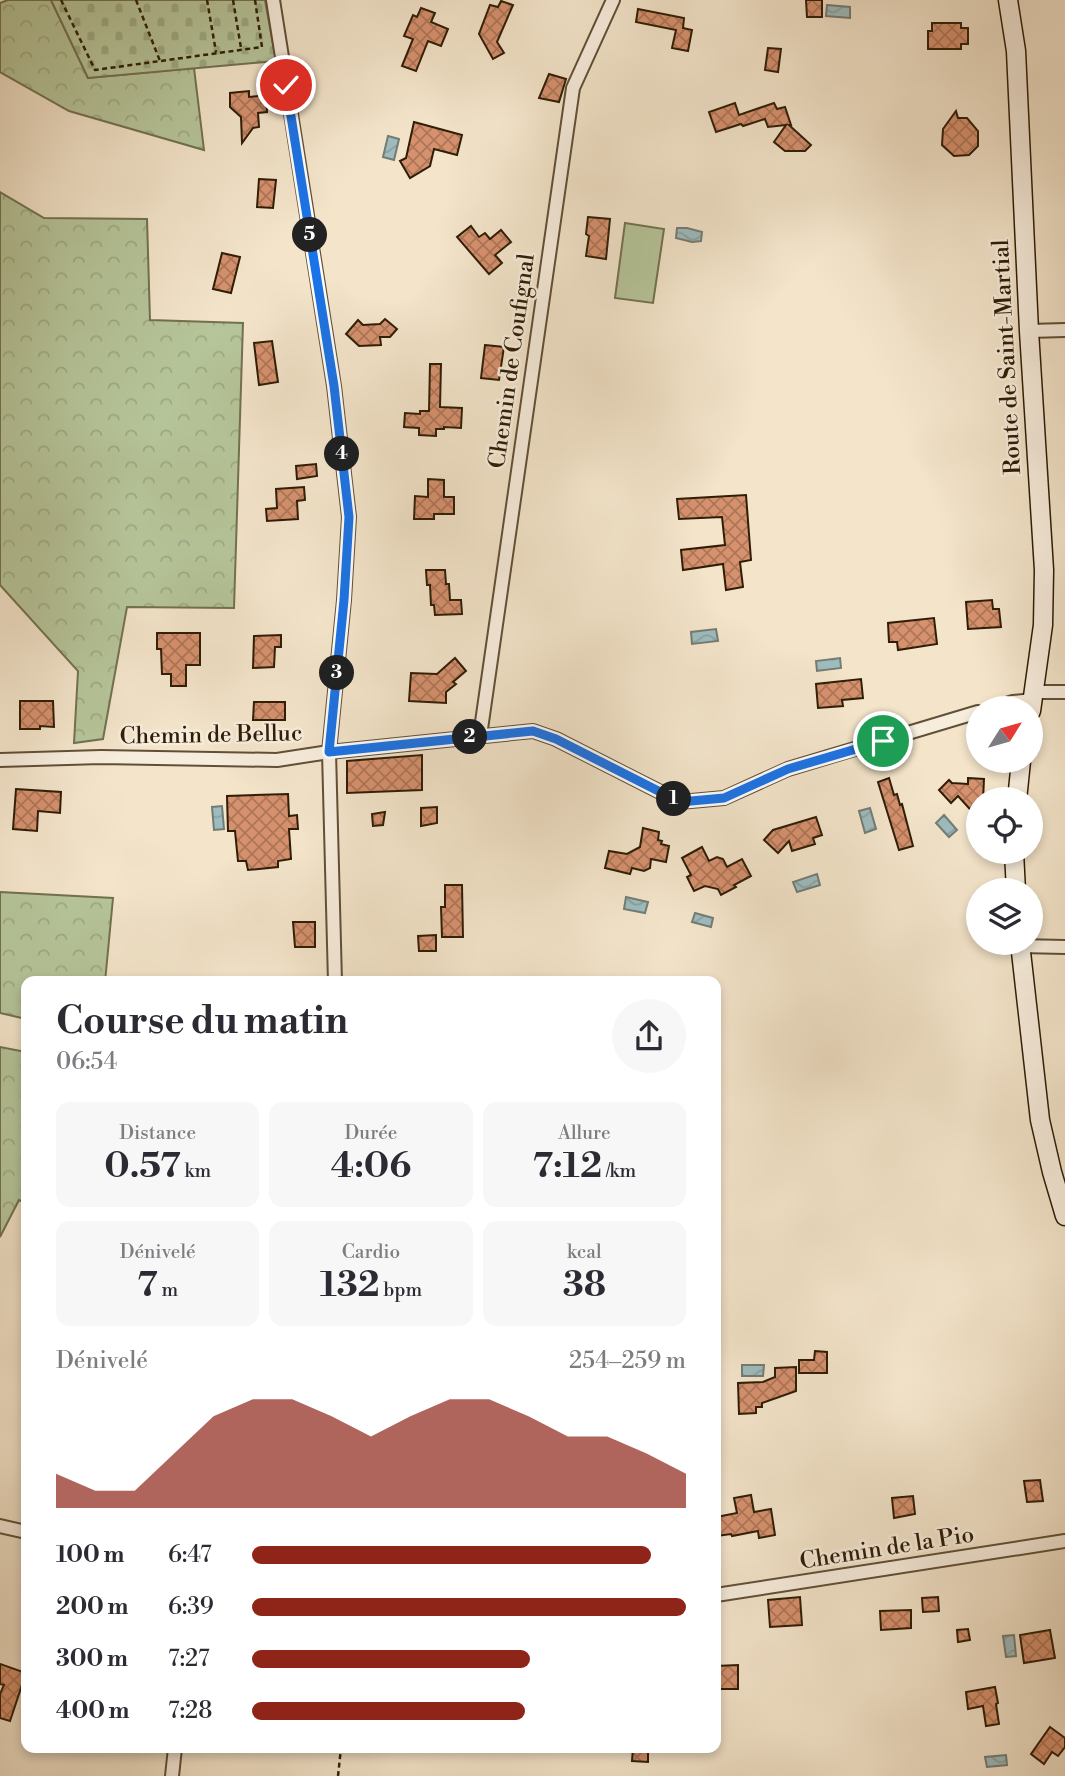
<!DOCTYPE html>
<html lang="fr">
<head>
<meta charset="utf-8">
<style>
	:root { --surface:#fff; --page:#f7f7f7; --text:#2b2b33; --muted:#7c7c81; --accent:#8f2418 }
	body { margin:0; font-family:"Libre Bodoni",serif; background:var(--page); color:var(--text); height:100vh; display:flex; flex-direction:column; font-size:26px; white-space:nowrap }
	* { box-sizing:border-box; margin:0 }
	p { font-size:23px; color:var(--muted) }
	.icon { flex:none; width:38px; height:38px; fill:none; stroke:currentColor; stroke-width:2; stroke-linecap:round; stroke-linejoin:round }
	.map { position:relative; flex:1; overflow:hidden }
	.panel { position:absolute; left:21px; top:976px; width:700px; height:777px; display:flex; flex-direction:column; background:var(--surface); border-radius:14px; box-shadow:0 4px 10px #0003 }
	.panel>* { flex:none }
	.needle { width:46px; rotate:53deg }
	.controls { position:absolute; left:966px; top:696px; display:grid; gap:14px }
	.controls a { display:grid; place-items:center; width:77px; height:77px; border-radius:50%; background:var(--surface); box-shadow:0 4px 10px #0003; font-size:35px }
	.pin { position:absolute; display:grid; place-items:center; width:60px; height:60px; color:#fff; margin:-30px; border:4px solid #fff; border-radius:50%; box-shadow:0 2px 7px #0007 }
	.km { position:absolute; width:35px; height:35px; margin:-18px; border-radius:50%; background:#222; color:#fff; font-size:19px; line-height:35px; text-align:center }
	.round { display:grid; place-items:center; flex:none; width:74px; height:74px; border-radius:37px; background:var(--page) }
	.head { display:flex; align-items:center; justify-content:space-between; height:119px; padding:0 35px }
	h1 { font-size:38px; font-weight:800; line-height:52px }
	.metrics { display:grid; grid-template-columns:repeat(3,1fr); gap:10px; height:119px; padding:7px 35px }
	.metrics div { display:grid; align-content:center; border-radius:14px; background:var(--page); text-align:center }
	.metrics b { font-size:35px; font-weight:800 }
	.metrics small { font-size:19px; font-weight:400 }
	.metrics p { font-size:19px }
	.chart { height:196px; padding:14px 35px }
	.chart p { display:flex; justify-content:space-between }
	.chart svg { width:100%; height:126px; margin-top:7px; fill:var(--accent); opacity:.7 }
	ul { padding:0 35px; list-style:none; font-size:23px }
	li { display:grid; grid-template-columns:112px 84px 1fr; align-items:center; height:52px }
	li i { height:18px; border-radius:9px; background:var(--accent) }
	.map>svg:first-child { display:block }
</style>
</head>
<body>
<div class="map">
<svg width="1065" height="1776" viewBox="0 0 1065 1776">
	<defs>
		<pattern id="forest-crowns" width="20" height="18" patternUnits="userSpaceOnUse" patternTransform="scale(1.75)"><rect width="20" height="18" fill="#b6c59a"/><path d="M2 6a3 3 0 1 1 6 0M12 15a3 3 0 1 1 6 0" fill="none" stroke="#9da983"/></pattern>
		<pattern id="cemetery-stones" width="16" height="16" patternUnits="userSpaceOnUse" patternTransform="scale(1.75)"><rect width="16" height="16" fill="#b6c59a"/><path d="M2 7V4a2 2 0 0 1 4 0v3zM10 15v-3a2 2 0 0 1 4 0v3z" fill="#9da983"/></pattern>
		<pattern id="water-waves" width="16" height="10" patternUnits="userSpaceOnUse" patternTransform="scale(1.75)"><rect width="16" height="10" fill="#9ebcbf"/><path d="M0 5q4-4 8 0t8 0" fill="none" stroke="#88a1a3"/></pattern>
		<pattern id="building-cross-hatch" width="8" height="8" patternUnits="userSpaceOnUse" patternTransform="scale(1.75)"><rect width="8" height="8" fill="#d6916e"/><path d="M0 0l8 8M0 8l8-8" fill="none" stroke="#ae7658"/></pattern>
	</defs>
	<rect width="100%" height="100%" fill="#f3e4ca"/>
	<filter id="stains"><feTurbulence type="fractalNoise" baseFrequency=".00286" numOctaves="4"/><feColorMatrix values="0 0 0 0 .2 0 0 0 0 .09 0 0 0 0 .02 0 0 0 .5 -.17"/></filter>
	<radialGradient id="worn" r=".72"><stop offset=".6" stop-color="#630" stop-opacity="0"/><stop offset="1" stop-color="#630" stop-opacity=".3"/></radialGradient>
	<polygon fill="#b6c59a" stroke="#727150" stroke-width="2" points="625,223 664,229 653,303 615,298"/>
	<g fill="url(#forest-crowns)" stroke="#727150" stroke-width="2">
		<polygon points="8,0 51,0 88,78 194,68 204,150 69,111 0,72 0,3"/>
		<polygon points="0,192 44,218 147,219 150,320 243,323 234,608 127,607 103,739 74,743 78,671 0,585"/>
		<polygon points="0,892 113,898 105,982 26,982 26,1019 0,1013"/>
		<polygon points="0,1047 26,1052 26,1204 19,1200 0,1237"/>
	</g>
	<polygon fill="url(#cemetery-stones)" stroke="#727150" stroke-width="2" points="51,0 265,0 276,61 88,78"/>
	<g fill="url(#water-waves)" stroke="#727c75" stroke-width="2">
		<polygon points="827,5 850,7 850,18 826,16"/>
		<polygon points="388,136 399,139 394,160 383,157"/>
		<polygon points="677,228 687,228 702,232 701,241 692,242 676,238"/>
		<polygon points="716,629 718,641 692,644 691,632"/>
		<polygon points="840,658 841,668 817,671 816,661"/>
		<polygon points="222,806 224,829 214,830 212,807"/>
		<polygon points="870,808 876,829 865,833 859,811"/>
		<polygon points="944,815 957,830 949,837 936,823"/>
		<polygon points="817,874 820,885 797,892 793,882"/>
		<polygon points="626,897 648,902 645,913 624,909"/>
		<polygon points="695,913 713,918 711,927 692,922"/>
		<polygon points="742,1365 764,1365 763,1376 742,1376"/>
		<polygon points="1014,1635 1016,1656 1006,1657 1003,1636"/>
		<polygon points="1006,1755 1007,1765 987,1767 985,1757"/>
	</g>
	<g fill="url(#building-cross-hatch)" stroke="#2f1d06" stroke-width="2">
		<polygon points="806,0 822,0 822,17 807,17"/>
		<polygon points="501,1 513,5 497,42 504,53 493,59 479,34 490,5 498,7"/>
		<polygon points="421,8 435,13 431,22 448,29 441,46 428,41 416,71 402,66 413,39 404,36 413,15 417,17"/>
		<polygon points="638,9 684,18 683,28 692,30 688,51 672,48 676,30 636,22"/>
		<polygon points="932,23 961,23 961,28 968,28 968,44 961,44 961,49 928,49 928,31 932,31"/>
		<polygon points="768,48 781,49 778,72 765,70"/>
		<polygon points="549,74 566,79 559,102 539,98"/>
		<polygon points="249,91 249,97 266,95 267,112 258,113 259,127 253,128 242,143 241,117 230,107 230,93"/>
		<polygon points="735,103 739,115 774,103 777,109 785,107 791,125 789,125 811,145 805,151 785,151 774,142 786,125 768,127 765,119 743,126 741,124 716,132 709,112"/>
		<polygon points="956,111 958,118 967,118 978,131 978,146 969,155 954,156 942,145 943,129"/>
		<polygon points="414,122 462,135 457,155 434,149 430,166 410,178 400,161 406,158"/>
		<polygon points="259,179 276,180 273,208 257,207"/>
		<polygon points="588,217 610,219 606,259 586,256 589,236 586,234"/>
		<polygon points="471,226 479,237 485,233 490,239 501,230 511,242 495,255 502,263 489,274 457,237"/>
		<polygon points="222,253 240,257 231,293 213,289"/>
		<polygon points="385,319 397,329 390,337 380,337 381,345 359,346 346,334 358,320 363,325 380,324"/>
		<polygon points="272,341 278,382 259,385 254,343"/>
		<polygon points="485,345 504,347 499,380 481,378"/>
		<polygon points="430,364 441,364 440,407 462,408 461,428 444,427 444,429 436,429 436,436 419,435 419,428 404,427 405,413 420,414 420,411 429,411"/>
		<polygon points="316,464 317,476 297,479 296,466"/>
		<polygon points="428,479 444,480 444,497 454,497 454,514 434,514 434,519 414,519 415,496 428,497"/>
		<polygon points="304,487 305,500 297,501 298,519 267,521 266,509 277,508 276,489"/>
		<polygon points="746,495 751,560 740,562 743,587 726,590 723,564 683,570 681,550 725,545 722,517 679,519 677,499"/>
		<polygon points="426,570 445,570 446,584 449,584 450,600 461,600 462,614 435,615 434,605 431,605 430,585 427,585"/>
		<polygon points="992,600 993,609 999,609 1001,627 968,629 966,602"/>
		<polygon points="934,618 937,644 898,650 897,642 889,642 888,623"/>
		<polygon points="157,633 200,633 200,665 186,665 186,686 171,686 171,674 162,674 161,649 157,649"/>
		<polygon points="281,635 281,647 275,647 274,667 253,668 254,636"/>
		<polygon points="455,658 466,671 453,682 456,684 446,692 446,703 409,701 411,673 437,674"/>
		<polygon points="861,679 863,698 842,700 843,706 818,708 816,684"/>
		<polygon points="20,701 53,701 54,727 40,726 40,729 20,729"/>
		<polygon points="254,702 285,702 285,720 253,720"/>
		<polygon points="422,755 422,790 347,793 347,761"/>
		<polygon points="889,778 894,795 897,794 900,805 902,804 913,846 899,850 878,782"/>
		<polygon points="968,778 984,779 983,800 978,800 978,818 958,796 951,803 939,790 949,780 952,783 968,784"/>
		<polygon points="16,789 61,792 60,813 38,811 37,831 13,829"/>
		<polygon points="288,794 289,816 297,815 298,829 289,829 291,859 278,861 278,867 248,870 246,861 238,861 235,831 228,831 227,796"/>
		<polygon points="437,807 437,823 421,826 421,808"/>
		<polygon points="385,812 383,825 373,826 372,814"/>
		<polygon points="816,817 822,835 813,838 815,844 792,851 789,841 778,853 764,840 773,830"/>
		<polygon points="643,828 659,832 658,840 662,841 661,844 669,846 666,862 651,859 650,868 644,871 632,868 630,874 605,868 609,851 627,854 640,847"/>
		<polygon points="702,847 709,861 717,857 723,859 727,867 742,859 751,876 734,885 736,887 721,895 718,889 705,886 694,891 687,877 691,875 682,858"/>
		<polygon points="445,885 462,885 463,937 442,937 441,907 445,907"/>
		<polygon points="293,922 315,922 315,947 295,947"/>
		<polygon points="436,935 436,951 419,951 418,936"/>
		<polygon points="815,1351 827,1352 827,1373 799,1373 799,1360 814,1360"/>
		<polygon points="796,1367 796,1391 762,1403 762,1407 756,1407 756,1413 739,1414 738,1383 763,1382 775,1377 775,1368"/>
		<polygon points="1040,1480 1043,1501 1027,1502 1024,1481"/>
		<polygon points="751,1495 754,1512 771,1509 775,1535 759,1538 758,1531 732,1536 731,1534 716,1536 716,1517 737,1513 734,1498"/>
		<polygon points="913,1496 915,1514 894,1518 892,1498"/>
		<polygon points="800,1597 802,1625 770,1627 768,1600"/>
		<polygon points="938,1597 939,1611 923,1612 922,1598"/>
		<polygon points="911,1610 911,1628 881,1630 880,1611"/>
		<polygon points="968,1629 970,1640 958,1642 957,1630"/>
		<polygon points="1050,1630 1055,1658 1024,1663 1020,1635"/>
		<polygon points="0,1664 26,1673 10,1721 0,1718 0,1694 4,1685 0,1684"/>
		<polygon points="738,1665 738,1689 717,1689 716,1666"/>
		<polygon points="995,1687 998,1703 996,1704 999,1724 986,1726 983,1706 968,1709 966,1692"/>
		<polygon points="1050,1727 1065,1738 1065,1747 1058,1756 1052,1752 1044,1764 1031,1754"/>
		<polygon points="633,1748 648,1748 648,1762 632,1761"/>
	</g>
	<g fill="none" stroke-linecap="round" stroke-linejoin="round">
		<defs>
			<g id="street">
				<polyline points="273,0 334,386 349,517 344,600 329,752 335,982"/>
				<polyline points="1029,331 1065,330"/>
				<polyline points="1034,692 1065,692"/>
				<polyline points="990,709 1013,702 1033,700"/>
				<polyline points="480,736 573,88 613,0"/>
				<polyline points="0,760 101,757 277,760 329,752 533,731 556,739 680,802 724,798 788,769 978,712"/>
				<polyline points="1020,946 1065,947"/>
				<polyline points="0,1526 26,1532"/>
				<polyline points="716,1595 1065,1541"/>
				<polyline points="172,1776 175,1748"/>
			</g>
			<g id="secondary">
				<polyline points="1008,0 1016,51 1029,331 1044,570 1043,625 1031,711"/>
				<polyline points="1017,800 1021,761"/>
				<polyline points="1014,852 1016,891"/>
				<polyline points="1020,943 1040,1120 1052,1172 1065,1216"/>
			</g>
		</defs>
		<use href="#street" stroke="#604f37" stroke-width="16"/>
		<use href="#secondary" stroke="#2f1d06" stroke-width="21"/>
		<g stroke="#2f1d06" stroke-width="2.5" stroke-dasharray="5 3.5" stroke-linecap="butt">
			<polyline points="61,0 95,70 262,47 255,0"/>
			<polyline points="136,0 160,61"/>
			<polyline points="207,0 216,52"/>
			<polyline points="233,0 241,48"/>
			<polyline points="338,1776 341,1748"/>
		</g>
		<use href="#street" stroke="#f7eddd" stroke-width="12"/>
		<use href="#secondary" stroke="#f7eddd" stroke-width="18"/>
	</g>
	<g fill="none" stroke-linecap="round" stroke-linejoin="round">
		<defs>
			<polyline id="route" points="286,85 334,386 349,517 344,600 329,752 533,731 556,739 680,802 724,798 788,769 883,741"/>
		</defs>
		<use href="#route" stroke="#fff" stroke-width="14"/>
		<use href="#route" stroke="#1a73e8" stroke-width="9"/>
	</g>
	<g text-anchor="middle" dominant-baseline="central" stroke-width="5" stroke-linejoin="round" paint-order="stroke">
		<g font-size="23" fill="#2f1d06" stroke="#f7eddd">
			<text transform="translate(1007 357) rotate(-93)">Route de Saint-Martial</text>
			<text transform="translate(512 361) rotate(-82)">Chemin de Coufignal</text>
			<text transform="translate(211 735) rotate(-1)">Chemin de Belluc</text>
			<text transform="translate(887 1548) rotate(-9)">Chemin de la Pio</text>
		</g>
	</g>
	<rect width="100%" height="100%" filter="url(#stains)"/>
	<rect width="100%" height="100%" fill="url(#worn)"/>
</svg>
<div class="controls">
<a><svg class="needle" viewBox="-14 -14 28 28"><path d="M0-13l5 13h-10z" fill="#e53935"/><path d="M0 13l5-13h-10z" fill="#7c7c81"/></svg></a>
<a><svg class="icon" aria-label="locate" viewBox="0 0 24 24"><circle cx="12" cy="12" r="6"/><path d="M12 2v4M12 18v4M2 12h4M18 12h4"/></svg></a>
<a><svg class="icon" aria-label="layers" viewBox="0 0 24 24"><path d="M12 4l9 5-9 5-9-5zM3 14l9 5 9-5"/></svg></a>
</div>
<div class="pin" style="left:883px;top:741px;background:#1e9e55"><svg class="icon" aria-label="arrive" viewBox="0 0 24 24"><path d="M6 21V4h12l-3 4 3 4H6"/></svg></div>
<div class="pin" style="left:286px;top:85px;background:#d93025"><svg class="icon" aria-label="check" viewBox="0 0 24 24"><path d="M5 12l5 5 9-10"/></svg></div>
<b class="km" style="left:674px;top:799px">1</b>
<b class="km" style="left:470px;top:737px">2</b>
<b class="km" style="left:337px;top:673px">3</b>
<b class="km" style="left:342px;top:454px">4</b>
<b class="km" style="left:310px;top:235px">5</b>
<section class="panel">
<div class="head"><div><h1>Course du matin</h1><p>06:54</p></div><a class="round"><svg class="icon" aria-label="share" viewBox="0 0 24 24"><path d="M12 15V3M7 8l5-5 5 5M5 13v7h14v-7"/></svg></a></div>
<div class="metrics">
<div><p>Distance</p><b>0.57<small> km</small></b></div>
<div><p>Durée</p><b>4:06</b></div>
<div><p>Allure</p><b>7:12<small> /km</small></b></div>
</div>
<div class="metrics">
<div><p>Dénivelé</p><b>7<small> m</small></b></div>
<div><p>Cardio</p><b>132<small> bpm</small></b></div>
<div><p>kcal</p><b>38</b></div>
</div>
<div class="chart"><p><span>Dénivelé</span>254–259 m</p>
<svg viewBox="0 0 160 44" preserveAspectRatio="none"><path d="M0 44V32L10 38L20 38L30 25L40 12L50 6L60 6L70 12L80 19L90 12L100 6L110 6L120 12L130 19L140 19L150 25L160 32V44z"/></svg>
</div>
<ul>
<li><b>100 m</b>6:47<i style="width:92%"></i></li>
<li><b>200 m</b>6:39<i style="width:100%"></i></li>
<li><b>300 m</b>7:27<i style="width:64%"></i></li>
<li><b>400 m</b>7:28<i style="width:63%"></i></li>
</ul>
</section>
</div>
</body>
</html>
